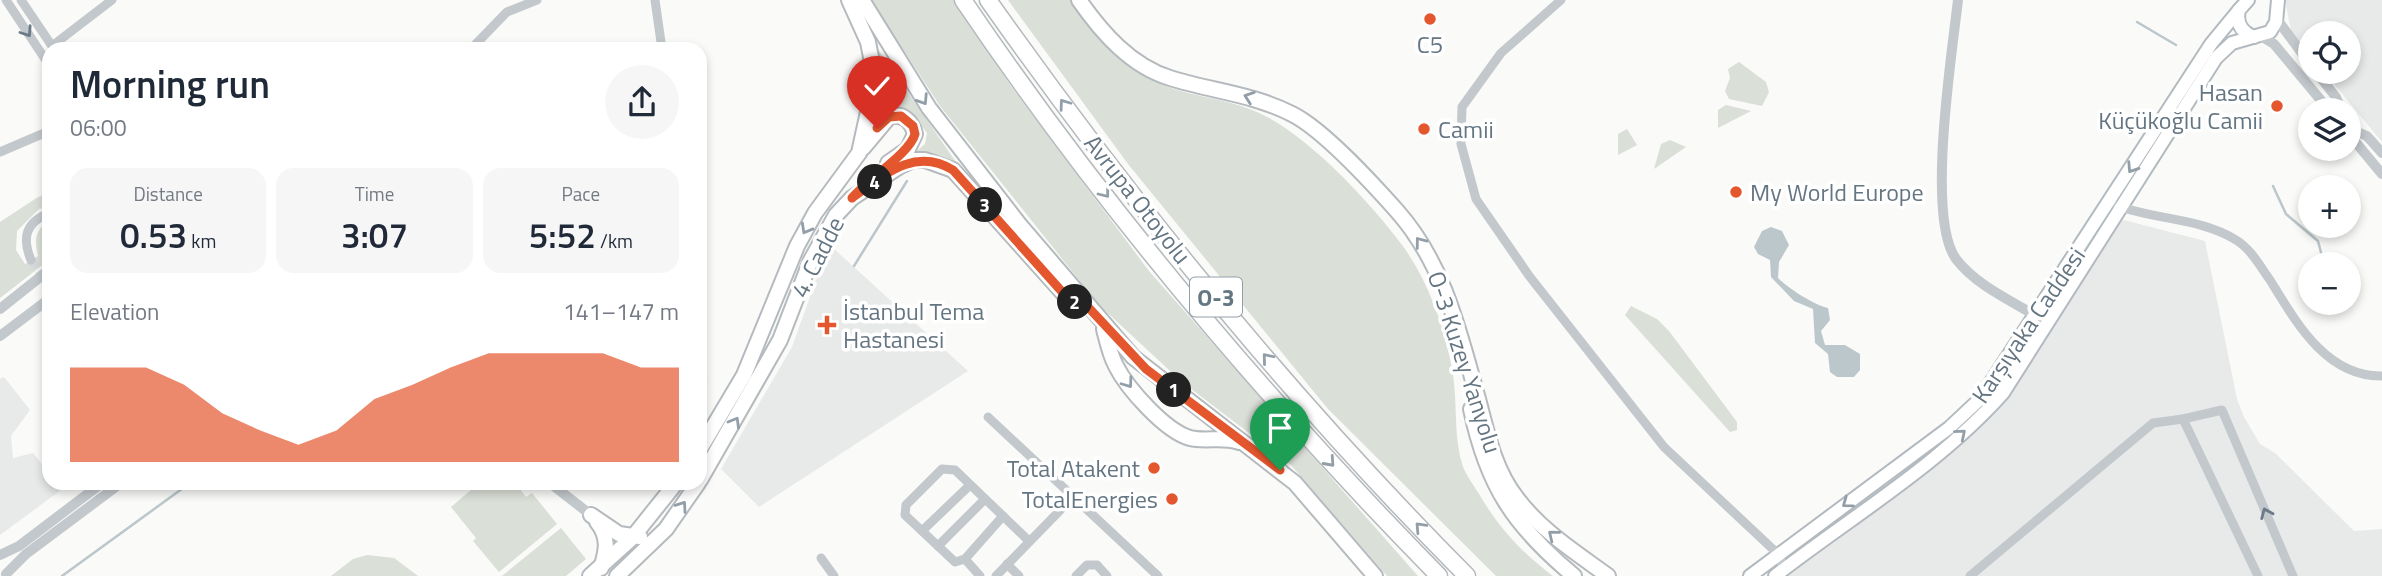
<!DOCTYPE html>
<html lang="en">
<head>
<meta charset="utf-8">
<style>
	:root { --surface:#fff; --page:#f6f6f7; --text:#1f2937; --muted:#747a83; --accent:#e4572e }
	body { margin:0; font-family:"Titillium Web",sans-serif; background:var(--page); color:var(--text); height:100vh; display:flex; flex-direction:column; font-size:26px; white-space:nowrap }
	* { box-sizing:border-box; margin:0 }
	p { font-size:23px; color:var(--muted) }
	.icon { flex:none; width:38px; height:38px; fill:none; stroke:currentColor; stroke-width:2; stroke-linecap:round; stroke-linejoin:round }
	.map { position:relative; flex:1; overflow:hidden }
	.panel { position:absolute; left:42px; top:42px; width:665px; height:448px; display:flex; flex-direction:column; background:var(--surface); border-radius:21px; box-shadow:0 4px 10px #0003 }
	.panel>* { flex:none }
	.buttons { position:absolute; left:2298px; top:21px; display:grid; gap:14px }
	.buttons a { display:grid; place-items:center; width:63px; height:63px; border-radius:50%; background:var(--surface); box-shadow:0 4px 10px #0003; font-size:35px }
	.pin { position:absolute; display:grid; place-items:center; width:60px; height:60px; color:#fff; margin:-72px -30px; border-radius:50% 50% 50% 0; rotate:-45deg; box-shadow:0 0 7px #0007 }
	.pin .icon { rotate:45deg }
	.km { position:absolute; width:35px; height:35px; margin:-18px; border-radius:50%; background:#222; color:#fff; font-size:19px; line-height:35px; text-align:center }
	.round { display:grid; place-items:center; flex:none; width:74px; height:74px; border-radius:37px; background:var(--page) }
	.headline { display:flex; align-items:center; justify-content:space-between; height:119px; padding:0 28px }
	h1 { font-size:38px; font-weight:600; line-height:52px }
	.figures { display:grid; grid-template-columns:repeat(3,1fr); gap:10px; height:119px; padding:7px 28px }
	.figures div { display:grid; align-content:center; border-radius:18px; background:var(--page); text-align:center }
	.figures b { font-size:35px; font-weight:600 }
	.figures small { font-size:19px; font-weight:400 }
	.figures p { font-size:19px }
	.chart { height:196px; padding:14px 28px }
	.chart p { display:flex; justify-content:space-between }
	.chart svg { width:100%; height:126px; margin-top:7px; fill:var(--accent); opacity:.7 }
	.map>svg:first-child { display:block }
</style>
</head>
<body>
<div class="map">
<svg width="2382" height="576" viewBox="0 0 2382 576">
	<rect width="100%" height="100%" fill="#fafaf8"/>
	<g fill="#e8e9e9">
		<polygon points="2285,0 2382,0 2382,142 2324,72 2348,72 2348,33 2310,33 2310,55 2291,31"/>
		<polygon points="2124,220 2205,241 2237,399 2244,417 2260,444 2275,453 2354,531 2382,529 2382,576 1782,576 1973,432 2002,406 2119,222"/>
		<polygon points="832,247 968,371 759,507 721,469 792,347 821,266"/>
		<polygon points="4,377 30,410 11,436 13,458 33,453 49,473 49,483 56,483 61,490 0,535 0,379"/>
	</g>
	<g fill="#dadfd7">
		<polygon points="871,0 955,0 1011,86 1149,271 1418,576 1387,576 1291,465 1182,382 1099,305 940,106"/>
		<path d="M 1008,0 L 1071,0 C 1095,34 1119,66 1158,83 C 1190,97 1227,98 1259,113 C 1307,134 1371,203 1402,245 C 1429,281 1449,338 1454,383 C 1457,411 1454,439 1463,467 C 1467,476 1474,486 1479,494 C 1499,528 1521,552 1553,576 L 1496,576 L 1328,409 L 1128,164 Z"/>
		<path d="M 872,41 L 956,162 L 938,155 L 912,155 L 925,144 L 927,133 C 913,114 900,102 878,117 L 880,72 Z"/>
		<polygon points="1739,62 1766,82 1769,92 1762,106 1729,99 1725,91 1730,78 1728,69"/>
		<polygon points="1726,105 1751,111 1718,128 1718,110"/>
		<polygon points="1627,129 1637,145 1618,155 1618,134"/>
		<polygon points="1670,140 1686,147 1654,169 1661,144"/>
		<path d="M 49,194 L 49,207 L 39,209 L 17,231 L 16,250 L 25,264 L 38,256 C 34,239 35,231 49,220 L 49,260 L 0,298 L 0,222 L 38,197 Z"/>
		<polygon points="1631,306 1657,319 1669,331 1737,422 1737,430 1730,432 1625,315"/>
		<polygon points="479,483 515,483 526,497 532,493 557,524 499,572 473,541 476,538 451,507"/>
		<polygon points="561,528 586,559 566,576 502,576"/>
		<polygon points="367,555 394,558 418,576 331,576 353,559"/>
	</g>
	<path fill="#bbc7cb" d="M 1771,227 L 1782,231 L 1789,245 L 1779,262 L 1778,278 C 1788,288 1814,305 1828,308 L 1830,320 L 1821,331 L 1825,345 L 1845,345 L 1860,354 L 1860,370 L 1854,377 L 1837,377 L 1830,372 L 1828,354 L 1815,343 L 1813,309 L 1794,301 L 1771,277 L 1770,260 L 1758,254 L 1754,247 L 1762,231 Z"/>
	<g fill="none" stroke-linecap="round" stroke-linejoin="round">
		<g stroke="#bbc7cb" stroke-width="2.5">
			<polyline points="2137,22 2176,45"/>
			<polyline points="2273,186 2286,214 2318,241 2324,264"/>
			<polyline points="854,266 907,181"/>
			<polyline points="700,383 706,378"/>
			<polyline points="62,576 190,483"/>
		</g>
		<polyline stroke="#d5d9db" stroke-width="9" stroke-dasharray="9 4.5" stroke-linecap="butt" points="31,260 49,285"/>
		<defs>
			<g id="secondary">
				<path d="M 2248,0 L 2239,10 C 2236,23 2241,32 2254,37"/>
				<polyline points="1750,576 1949,428 1980,399 2211,44 2239,10"/>
				<path d="M 1775,576 C 1851,517 1939,465 2003,393 L 2216,58 L 2232,43 L 2270,32 L 2276,22 L 2278,0"/>
			</g>
			<g id="primary">
				<polyline points="862,0 929,108 1019,224 1133,357 1295,483 1375,576"/>
				<path d="M 1079,0 C 1102,33 1131,66 1170,78 C 1211,91 1253,94 1292,114 C 1324,130 1372,183 1397,211 C 1444,264 1459,331 1478,399 C 1487,432 1494,469 1516,497 C 1540,530 1575,552 1608,576"/>
				<path d="M 863,148 L 889,117 C 903,112 912,122 915,134 L 908,149 L 888,163"/>
				<path d="M 1104,329 C 1107,341 1110,355 1116,366 C 1127,388 1165,431 1190,438 C 1206,442 1222,436 1239,442"/>
				<path d="M 1471,409 C 1487,486 1514,526 1574,576"/>
				<polyline points="700,449 744,375 797,246 815,213 859,153 870,103 871,57 868,42 849,0"/>
				<polyline points="700,480 780,340 811,260 836,215 852,198 900,166 913,160 925,160 953,170 1064,294 1084,305"/>
				<polyline points="591,515 619,534 640,537"/>
				<path d="M 597,522 C 609,537 607,550 601,568"/>
				<polyline points="590,576 632,538 676,483"/>
				<polyline points="617,576 666,529 698,483"/>
			</g>
			<g id="motorway">
				<path d="M 963,0 C 1101,204 1267,401 1439,576"/>
				<path d="M 988,0 C 1132,204 1291,399 1467,576"/>
			</g>
		</defs>
		<use href="#secondary" stroke="#b3babf" stroke-width="16"/>
		<use href="#primary" stroke="#b5babe" stroke-width="18"/>
		<use href="#motorway" stroke="#b4b9bd" stroke-width="19"/>
		<g stroke="#c3c8cc" stroke-width="9">
			<polyline points="6,0 49,65"/>
			<polyline points="21,0 54,49"/>
			<polyline points="655,0 662,49"/>
			<polyline points="1561,0 1501,53 1462,107 1461,144 1476,199 1530,277 1664,447 1778,554 1784,569"/>
			<polyline points="52,46 112,0"/>
			<polyline points="471,49 507,12 537,0"/>
			<polyline points="0,152 49,131"/>
			<path d="M 2118,206 C 2156,220 2201,218 2236,240 C 2251,249 2260,266 2270,280 C 2296,322 2326,377 2382,376"/>
			<path d="M 31,260 C 22,238 25,223 49,213"/>
			<polyline points="988,417 1158,576"/>
			<polyline points="922,531 970,485"/>
			<polyline points="938,546 985,499"/>
			<polyline points="821,558 834,576"/>
			<polyline points="965,559 1003,516"/>
			<polyline points="1007,564 1019,576"/>
			<polyline points="980,576 965,559 955,562 905,515 906,505 942,469 955,470 1029,541"/>
			<polyline points="996,576 1073,497"/>
			<polyline points="1076,576 1087,565 1097,565 1107,576"/>
			<polyline points="1970,576 2153,423 2183,419"/>
			<polyline points="2258,576 2183,419 2222,410 2293,576"/>
		</g>
		<g stroke="#c3c8cc" stroke-width="10">
			<path d="M 1958,0 C 1952,53 1926,218 1956,259 C 1978,288 2019,304 2048,323"/>
			<polyline points="2276,18 2310,64"/>
			<polyline points="2261,36 2274,44 2329,110"/>
			<polyline points="2316,72 2336,97 2341,110"/>
			<polyline points="2348,128 2367,136 2382,153"/>
			<polyline points="2348,133 2382,174"/>
			<polyline points="0,309 49,270"/>
			<polyline points="0,336 49,299"/>
			<polyline points="550,483 591,515"/>
			<polyline points="0,555 19,546 102,483"/>
			<polyline points="6,574 26,554 121,483"/>
		</g>
		<use href="#secondary" stroke="#fff" stroke-width="12"/>
		<use href="#primary" stroke="#fff" stroke-width="14"/>
		<use href="#motorway" stroke="#fff" stroke-width="16"/>
	</g>
	<defs><path id="oneway-chevron" d="M-2-3.5L2.5 0L-2 3.5" fill="none" stroke-width="1.6" stroke-linecap="round" stroke-linejoin="round" transform="scale(1.75)"/></defs>
	<g stroke="#6a7a87">
		<use href="#oneway-chevron" transform="translate(27 32) rotate(56)"/>
		<use href="#oneway-chevron" transform="translate(2266 513) rotate(-113)"/>
	</g>
	<g stroke="#939fa8">
		<use href="#oneway-chevron" transform="translate(1249 97) rotate(-161)"/>
		<use href="#oneway-chevron" transform="translate(923 100) rotate(57)"/>
		<use href="#oneway-chevron" transform="translate(1064 104) rotate(-126)"/>
		<use href="#oneway-chevron" transform="translate(2132 168) rotate(123)"/>
		<use href="#oneway-chevron" transform="translate(1105 193) rotate(52)"/>
		<use href="#oneway-chevron" transform="translate(806 229) rotate(119)"/>
		<use href="#oneway-chevron" transform="translate(1420 242) rotate(-127)"/>
		<use href="#oneway-chevron" transform="translate(1267 358) rotate(-130)"/>
		<use href="#oneway-chevron" transform="translate(1128 383) rotate(54)"/>
		<use href="#oneway-chevron" transform="translate(735 422) rotate(-60)"/>
		<use href="#oneway-chevron" transform="translate(1961 434) rotate(-40)"/>
		<use href="#oneway-chevron" transform="translate(1330 462) rotate(48)"/>
		<use href="#oneway-chevron" transform="translate(1847 503) rotate(144)"/>
		<use href="#oneway-chevron" transform="translate(682 506) rotate(-55)"/>
		<use href="#oneway-chevron" transform="translate(1420 527) rotate(-133)"/>
		<use href="#oneway-chevron" transform="translate(1553 535) rotate(-141)"/>
	</g>
	<g fill="none" stroke-linecap="round" stroke-linejoin="round">
		<defs>
			<path id="route" d="M 877,128 L 889,117 L 901,116 L 913,126 L 915,134 C 910,153 868,179 852,198 C 883,176 914,146 953,170 L 1064,294 L 1072,301 L 1088,307 L 1146,369 L 1280,470"/>
		</defs>
		<use href="#route" stroke="#fff" stroke-width="14"/>
		<use href="#route" stroke="#e4572e" stroke-width="9"/>
	</g>
	<g fill="#e4572e" stroke="#fff" stroke-width="2.5">
		<circle cx="1430" cy="19" r="7"/>
		<circle cx="2277" cy="106" r="7"/>
		<circle cx="1424" cy="129" r="7"/>
		<circle cx="1736" cy="192" r="7"/>
		<path d="M823.5 314.5h7v7h7v7h-7v7h-7v-7h-7v-7h7z"/>
		<circle cx="1154" cy="468" r="7"/>
		<circle cx="1172" cy="499" r="7"/>
	</g>
	<g text-anchor="middle" dominant-baseline="central" stroke-width="7" stroke-linejoin="round" paint-order="stroke">
		<rect fill="#fff" stroke="#939fa8" stroke-width="2" x="1190" y="277.5" width="52" height="39" rx="5"/>
		<g font-size="23" font-weight="bold" fill="#657683">
			<text x="1216" y="297">O-3</text>
		</g>
		<g font-size="24" fill="#657683" stroke="#fff" text-anchor="end">
			<text x="1430" y="44" text-anchor="middle">C5</text>
			<text x="2263" y="92">Hasan<tspan x="2263" dy="28">Küçükoğlu Camii</tspan></text>
			<text x="1438" y="129" text-anchor="start">Camii</text>
			<text x="1750" y="192" text-anchor="start">My World Europe</text>
			<text x="843" y="311" text-anchor="start">İstanbul Tema<tspan x="843" dy="28">Hastanesi</tspan></text>
			<text x="1140" y="468">Total Atakent</text>
			<text x="1158" y="499">TotalEnergies</text>
		</g>
		<g font-size="24" fill="#657683" stroke="#fff">
			<text transform="translate(1138 199) rotate(52)">Avrupa Otoyolu</text>
			<text transform="translate(817 257) rotate(-63)">4. Cadde</text>
			<text transform="translate(2028 325) rotate(-56)">Karşıyaka Caddesi</text>
			<text transform="translate(1465 362) rotate(72)">O-3 Kuzey Yanyolu</text>
		</g>
	</g>
</svg>
<div class="buttons">
<a><svg class="icon" aria-label="locate" viewBox="0 0 24 24"><circle cx="12" cy="12" r="6"/><path d="M12 2v4M12 18v4M2 12h4M18 12h4"/></svg></a>
<a><svg class="icon" aria-label="layers" viewBox="0 0 24 24"><path d="M12 4l9 5-9 5-9-5zM3 14l9 5 9-5"/></svg></a>
<a>+</a>
<a>−</a>
</div>
<div class="pin" style="left:1280px;top:470px;background:#1e9e55"><svg class="icon" aria-label="arrive" viewBox="0 0 24 24"><path d="M6 21V4h12l-3 4 3 4H6"/></svg></div>
<div class="pin" style="left:877px;top:128px;background:#d93025"><svg class="icon" aria-label="check" viewBox="0 0 24 24"><path d="M5 12l5 5 9-10"/></svg></div>
<b class="km" style="left:1174px;top:390px">1</b>
<b class="km" style="left:1075px;top:302px">2</b>
<b class="km" style="left:985px;top:205px">3</b>
<b class="km" style="left:875px;top:182px">4</b>
<section class="panel">
<div class="headline"><div><h1>Morning run</h1><p>06:00</p></div><a class="round"><svg class="icon" aria-label="share" viewBox="0 0 24 24"><path d="M12 15V3M7 8l5-5 5 5M5 13v7h14v-7"/></svg></a></div>
<div class="figures">
<div><p>Distance</p><b>0.53<small> km</small></b></div>
<div><p>Time</p><b>3:07</b></div>
<div><p>Pace</p><b>5:52<small> /km</small></b></div>
</div>
<div class="chart"><p><span>Elevation</span>141–147 m</p>
<svg viewBox="0 0 160 44" preserveAspectRatio="none"><path d="M0 44V11L10 11L20 11L30 17L40 27L50 33L60 38L70 33L80 22L90 17L100 11L110 6L120 6L130 6L140 6L150 11L160 11V44z"/></svg>
</div>
</section>
</div>
</body>
</html>
